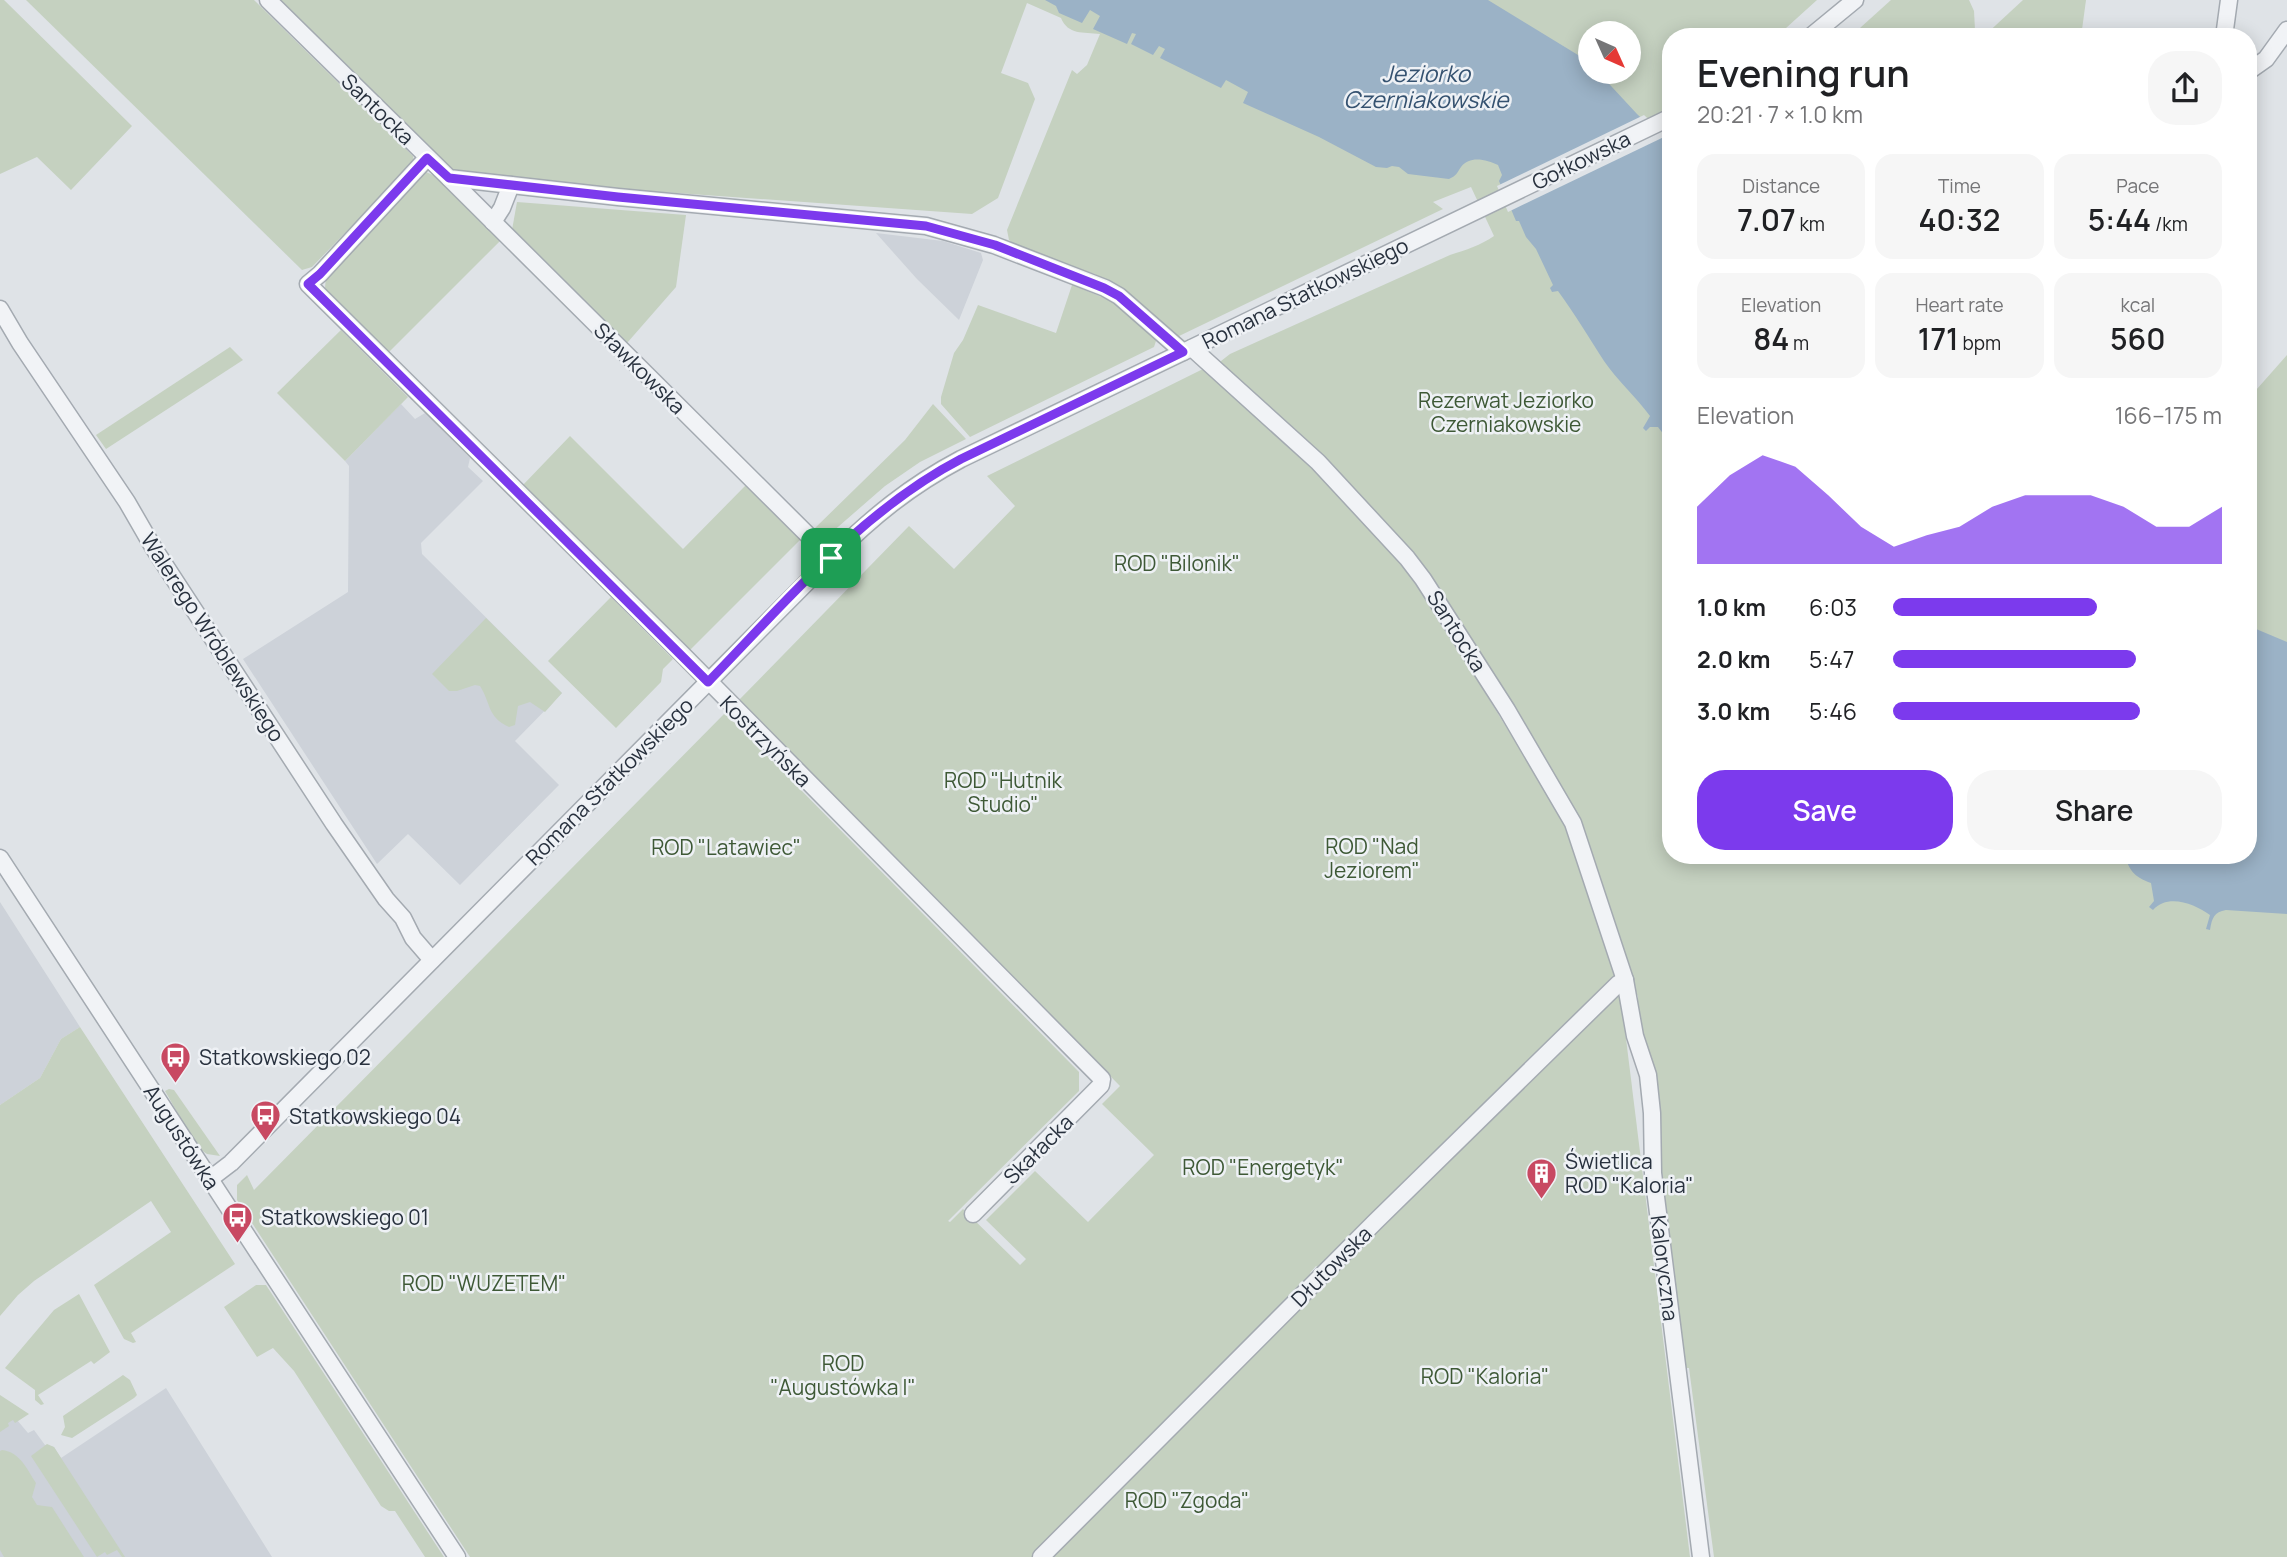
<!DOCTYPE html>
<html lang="en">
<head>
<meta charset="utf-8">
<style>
	:root { --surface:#fff; --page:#f6f6f6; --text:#202124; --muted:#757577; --accent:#7c3aed }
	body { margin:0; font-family:Manrope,sans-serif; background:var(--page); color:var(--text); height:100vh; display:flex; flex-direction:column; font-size:26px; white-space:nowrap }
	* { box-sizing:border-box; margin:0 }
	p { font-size:23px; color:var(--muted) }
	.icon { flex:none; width:38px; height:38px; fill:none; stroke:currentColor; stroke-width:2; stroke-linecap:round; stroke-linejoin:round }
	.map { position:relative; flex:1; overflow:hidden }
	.side { position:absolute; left:1662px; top:28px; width:595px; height:836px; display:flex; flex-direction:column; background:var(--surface); border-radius:28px; box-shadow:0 4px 18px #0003 }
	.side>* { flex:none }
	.needle { width:46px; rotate:135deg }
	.controls { position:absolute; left:1578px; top:21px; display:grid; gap:14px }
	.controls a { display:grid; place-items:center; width:63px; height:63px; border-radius:50%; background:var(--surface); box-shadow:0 4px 18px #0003; font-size:35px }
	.pin { position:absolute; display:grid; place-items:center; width:60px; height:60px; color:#fff; margin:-30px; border-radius:14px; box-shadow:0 4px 10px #0006 }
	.round { display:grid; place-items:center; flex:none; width:74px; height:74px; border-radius:28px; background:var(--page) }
	.headline { display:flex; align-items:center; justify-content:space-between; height:119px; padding:0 35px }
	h1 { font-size:38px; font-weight:600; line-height:52px }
	.stats { display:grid; grid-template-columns:repeat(3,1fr); gap:10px; height:119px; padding:7px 35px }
	.stats div { display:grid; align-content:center; border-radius:18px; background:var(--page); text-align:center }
	.stats b { font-size:30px; font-weight:600 }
	.stats small { font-size:19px; font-weight:400 }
	.stats p { font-size:19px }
	.chart { height:196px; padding:14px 35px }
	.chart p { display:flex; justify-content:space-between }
	.chart svg { width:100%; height:126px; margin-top:7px; fill:var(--accent); opacity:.7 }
	.cta { display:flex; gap:14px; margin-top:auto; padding:14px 35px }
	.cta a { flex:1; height:80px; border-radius:28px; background:var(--accent); color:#fff; font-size:28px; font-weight:600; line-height:80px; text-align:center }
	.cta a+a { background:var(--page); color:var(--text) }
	ul { padding:0 35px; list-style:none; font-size:23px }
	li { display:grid; grid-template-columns:112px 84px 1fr; align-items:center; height:52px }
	li i { height:18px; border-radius:9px; background:var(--accent) }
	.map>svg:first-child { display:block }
</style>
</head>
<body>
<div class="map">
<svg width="2287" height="1557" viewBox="0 0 2287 1557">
	<rect width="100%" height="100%" fill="#dfe3e7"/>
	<g fill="#cdd2d9">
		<polygon points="876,233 943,241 981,253 983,260 959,320 917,279"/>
		<polygon points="401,404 415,419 425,413 470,458 468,467 483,481 421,543 422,554 562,693 515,741 559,785 460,885 408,834 377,864 243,659 348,592 349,466 345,461"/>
		<polygon points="0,902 80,1027 61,1039 40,1078 0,1105"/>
		<polygon points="166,1388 272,1557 0,1557 0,1411 17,1420 28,1433 34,1430 45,1445 54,1447 61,1458"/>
	</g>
	<g fill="#c5d1c0" fill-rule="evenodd">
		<polygon points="0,0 4,0 132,126 71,190 37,157 0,174"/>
		<polygon points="26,0 254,0 413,156 414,162 312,267 302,270"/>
		<path d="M 265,0 L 1817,0 L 1776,37 L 1671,37 L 1671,99 L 1665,101 L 1671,109 L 1671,856 L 2249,856 L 2249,398 L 2287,355 L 2287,1557 L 1714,1557 L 1689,1368 L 1683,1368 L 1635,1017 L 1638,997 L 1577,827 L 1496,692 L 1426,569 L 1328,461 L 1217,369 L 1221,361 L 1230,354 L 1450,255 C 1466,250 1481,245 1494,236 L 1471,187 L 1433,202 L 1443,209 L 1177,337 L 1137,304 L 1095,274 L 1026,254 L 1009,240 L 1007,230 L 1072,70 L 1077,74 L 1087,65 L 1100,34 C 1083,32 1068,35 1061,18 L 1027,3 L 1001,73 L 1028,83 L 1035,99 L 998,198 L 972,214 L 464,178 L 445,174 ZM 1591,33 L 1629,33 L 1629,72 L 1591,72 Z"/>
		<polygon points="1891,0 1969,0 1974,11 1975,30 1968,37 1850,37"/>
		<polygon points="2023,0 2086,0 2081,37 1983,37"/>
		<path d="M 426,172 C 453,182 480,220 500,241 L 388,353 L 331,298 L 325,288 L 326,275 L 418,177 Z"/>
		<polygon points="517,202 686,215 676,287 627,343 512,230"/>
		<path d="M 1072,285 C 1103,297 1140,310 1156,341 L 1154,347 L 970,437 L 941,404 L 941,397 L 954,353 L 963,340 L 978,305 L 1056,333 Z"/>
		<polygon points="341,330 408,397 345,461 277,393"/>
		<polygon points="230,347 243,360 106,449 96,435"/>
		<path d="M 1205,368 C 1285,442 1366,511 1428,600 L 1567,826 L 1618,973 L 1320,1269 L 1316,1266 L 1310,1273 L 1313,1276 L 1032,1557 L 470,1557 L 237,1200 L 237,1185 L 247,1175 L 254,1190 L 725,713 L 1079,1072 L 1079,1091 L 948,1221 L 950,1222 L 963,1209 L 1020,1265 L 1026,1259 L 986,1220 L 1035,1171 L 1088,1222 L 1154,1155 L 1102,1104 L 1120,1086 L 739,700 L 909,526 L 954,569 L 1015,506 L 987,476 Z"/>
		<polygon points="933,404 966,439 920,462 885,486 823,540 813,530 905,440"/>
		<polygon points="570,436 683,549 746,485 801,539 690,650 522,486"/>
		<polygon points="611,597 673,659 663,669 661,682 616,728 548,661"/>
		<path d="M 486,618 L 562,693 L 545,712 L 530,702 L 518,706 L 515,725 L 509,727 C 487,717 491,703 480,686 L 475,685 L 457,691 L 449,691 L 432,674 Z"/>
		<polygon points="1620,990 1690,1557 1050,1557 1111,1494"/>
		<polygon points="80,1027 235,1264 131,1333 136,1342 133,1343 124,1339 94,1285 171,1232 151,1201 34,1281 18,1295 0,1316 0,1105 40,1078 61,1039"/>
		<polygon points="169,1089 174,1090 220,1156 207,1154 197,1147 165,1091"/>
		<polygon points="256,1285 266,1285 444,1557 425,1557 395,1511 389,1511 381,1506 294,1371 273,1348 257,1357 224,1307"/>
		<polygon points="79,1294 110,1352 94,1364 91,1361 38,1395 44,1404 41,1405 35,1400 35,1390 5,1368 54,1310"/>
		<polygon points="123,1375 130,1380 137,1395 134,1398 72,1438 61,1435 65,1427 63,1416"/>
		<polygon points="0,1395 29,1414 15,1423 13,1420 8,1423 9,1426 0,1432"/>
		<polygon points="47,1444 54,1447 125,1557 122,1557 117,1550 103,1557 107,1555 105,1552 97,1557 31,1456"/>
		<path d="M 2,1450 C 20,1452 27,1469 36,1483 L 32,1497 L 37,1505 L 52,1507 L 84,1557 L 4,1557 L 0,1550 L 0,1451 Z"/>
	</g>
	<g fill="#9bb2c6">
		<path d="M 1045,0 L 1488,0 L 1578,55 L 1591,66 L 1591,72 L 1599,73 L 1637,114 L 1671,146 L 1671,444 L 1658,427 L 1650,427 L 1646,431 L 1643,428 L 1650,416 C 1636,397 1617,380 1604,361 C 1589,338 1575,314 1558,291 L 1552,292 L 1550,288 L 1553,285 L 1536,249 L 1526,237 L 1519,221 L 1516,221 L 1499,181 L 1502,175 L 1498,165 C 1487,160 1470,155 1461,167 C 1457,173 1456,176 1449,179 L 1408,174 L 1399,167 L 1392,166 L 1387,168 L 1376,167 L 1319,137 L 1243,103 L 1248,92 L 1226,80 L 1221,88 L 1160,58 L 1165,49 L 1159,46 L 1153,55 L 1131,44 L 1136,34 L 1132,33 L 1127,44 L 1093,29 L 1100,16 L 1090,10 L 1082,23 L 1059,13 L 1056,6 Z"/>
		<path d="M 2249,626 L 2287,642 L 2287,914 L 2226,910 C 2214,912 2212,918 2210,930 L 2206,929 L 2210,915 C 2195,904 2168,893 2153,910 L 2149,907 L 2154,901 L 2151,883 C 2135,877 2130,872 2125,856 L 2249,856 Z"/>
	</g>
	<polygon fill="#dfe3e7" points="1644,115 1666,136 1508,212 1497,186"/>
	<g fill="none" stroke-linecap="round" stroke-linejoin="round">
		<defs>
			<g id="minor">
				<polyline points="268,0 449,178 618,197 926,226 994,245 1105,288 1119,296 1183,352"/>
				<polyline points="1810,37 1855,0"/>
				<polyline points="2224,37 2229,0"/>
				<polyline points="2249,71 2266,59 2287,30"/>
				<polyline points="427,158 320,274 308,284 681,653 1102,1079 1101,1085 973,1214"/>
				<polyline points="449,178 831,558"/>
				<polyline points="493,222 502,208 511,185"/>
				<polyline points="0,309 20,343 127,502 153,547 334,824 386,899 403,918 413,938 432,960"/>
				<polyline points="1192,348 1318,462 1407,558 1423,579 1507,710 1573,823 1625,980 1635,1036 1648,1075 1652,1113 1653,1173 1701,1557"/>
				<polyline points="0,858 457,1557"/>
				<path d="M 210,1179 L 231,1163 L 831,558 C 872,517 910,486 961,459 L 1671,117"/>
				<polyline points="1041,1557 1375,1222 1618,984 1625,980"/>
			</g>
		</defs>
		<use href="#minor" stroke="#a4aab1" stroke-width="19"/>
		<use href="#minor" stroke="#f1f3f6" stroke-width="16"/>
	</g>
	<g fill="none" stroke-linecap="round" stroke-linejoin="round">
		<defs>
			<path id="route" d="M 427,158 L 449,178 L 618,197 L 926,226 L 995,245 L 1104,288 L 1119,296 L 1183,352 L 961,459 C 861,511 786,602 708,682 L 308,284 L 320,274 Z"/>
		</defs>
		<use href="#route" stroke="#fff" stroke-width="14"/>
		<use href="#route" stroke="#7c3aed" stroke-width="9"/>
	</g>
	<defs>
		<symbol id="bus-pin" viewBox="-11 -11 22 30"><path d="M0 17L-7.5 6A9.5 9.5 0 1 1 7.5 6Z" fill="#c84962" stroke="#eef1f5"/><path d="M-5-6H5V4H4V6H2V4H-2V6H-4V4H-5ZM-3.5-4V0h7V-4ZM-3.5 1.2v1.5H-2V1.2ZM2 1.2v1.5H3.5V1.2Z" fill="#fff"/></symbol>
		<symbol id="building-pin" viewBox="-11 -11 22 30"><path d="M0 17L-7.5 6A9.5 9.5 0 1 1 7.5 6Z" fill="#c84962" stroke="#eef1f5"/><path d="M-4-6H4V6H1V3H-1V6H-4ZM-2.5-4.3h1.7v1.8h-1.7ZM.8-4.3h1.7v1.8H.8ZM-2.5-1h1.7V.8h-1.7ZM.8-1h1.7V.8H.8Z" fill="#fff"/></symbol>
	</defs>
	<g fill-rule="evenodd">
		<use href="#bus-pin" x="158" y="1040" width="35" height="47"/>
		<use href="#bus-pin" x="248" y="1098" width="35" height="47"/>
		<use href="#building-pin" x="1524" y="1156" width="35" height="47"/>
		<use href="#bus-pin" x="220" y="1200" width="35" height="47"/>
	</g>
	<g text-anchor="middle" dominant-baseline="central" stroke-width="5" stroke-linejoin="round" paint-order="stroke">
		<g font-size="21" fill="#28313e" stroke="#eef1f5">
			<text transform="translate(378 109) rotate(44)">Santocka</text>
			<text transform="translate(1581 160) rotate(-26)">Gołkowska</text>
			<text transform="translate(1305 293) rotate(-26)">Romana Statkowskiego</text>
			<text transform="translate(640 368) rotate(45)">Sławkowska</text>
			<text transform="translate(1457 631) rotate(58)">Santocka</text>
			<text transform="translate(213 637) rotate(57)">Walerego Wróblewskiego</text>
			<text transform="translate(766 741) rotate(45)">Kostrzyńska</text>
			<text transform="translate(609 781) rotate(-45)">Romana Statkowskiego</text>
			<text transform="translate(182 1137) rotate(57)">Augustówka</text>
			<text transform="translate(1038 1149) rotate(-45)">Skałacka</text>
			<text transform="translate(1331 1266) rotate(-45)">Dłutowska</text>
			<text transform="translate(1665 1268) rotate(83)">Kaloryczna</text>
		</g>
		<g font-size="21" fill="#3e5936" stroke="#eef1f5">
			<text x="1506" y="400">Rezerwat Jeziorko<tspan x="1506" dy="24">Czerniakowskie</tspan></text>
			<text x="1177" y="563">ROD "Bilonik"</text>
			<text x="1003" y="780">ROD "Hutnik<tspan x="1003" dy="24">Studio"</tspan></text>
			<text x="1372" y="846">ROD "Nad<tspan x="1372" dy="24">Jeziorem"</tspan></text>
			<text x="726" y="847">ROD "Latawiec"</text>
			<text x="1263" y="1167">ROD "Energetyk"</text>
			<text x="484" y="1283">ROD "WUZETEM"</text>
			<text x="843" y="1363">ROD<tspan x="843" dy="24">"Augustówka I"</tspan></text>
			<text x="1485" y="1376">ROD "Kaloria"</text>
			<text x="1187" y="1500">ROD "Zgoda"</text>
		</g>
		<g font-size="21" fill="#28313e" stroke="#eef1f5" text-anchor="start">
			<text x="199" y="1057">Statkowskiego 02</text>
			<text x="289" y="1116">Statkowskiego 04</text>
			<text x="1565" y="1161">Świetlica<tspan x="1565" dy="24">ROD "Kaloria"</tspan></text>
			<text x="261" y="1217">Statkowskiego 01</text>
		</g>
		<g font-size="23" font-style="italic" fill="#355270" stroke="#eef1f5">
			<text x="1426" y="73">Jeziorko<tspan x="1426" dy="26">Czerniakowskie</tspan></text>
		</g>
	</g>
</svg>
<div class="controls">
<a><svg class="needle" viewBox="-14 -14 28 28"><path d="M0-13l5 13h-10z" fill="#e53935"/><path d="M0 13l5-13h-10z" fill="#757577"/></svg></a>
</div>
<div class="pin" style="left:831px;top:558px;background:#1e9e55"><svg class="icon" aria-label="arrive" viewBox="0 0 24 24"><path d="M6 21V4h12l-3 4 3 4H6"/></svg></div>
<section class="side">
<div class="headline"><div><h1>Evening run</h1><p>20:21 · 7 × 1.0 km</p></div><a class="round"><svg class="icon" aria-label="share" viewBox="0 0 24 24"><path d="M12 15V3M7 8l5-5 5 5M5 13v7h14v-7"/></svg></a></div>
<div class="stats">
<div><p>Distance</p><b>7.07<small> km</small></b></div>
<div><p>Time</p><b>40:32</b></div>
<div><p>Pace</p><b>5:44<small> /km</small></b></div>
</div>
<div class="stats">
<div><p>Elevation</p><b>84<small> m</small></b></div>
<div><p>Heart rate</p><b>171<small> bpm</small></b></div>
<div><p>kcal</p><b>560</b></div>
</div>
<div class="chart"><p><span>Elevation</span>166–175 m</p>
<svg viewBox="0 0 160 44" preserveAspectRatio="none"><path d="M0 44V24L10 13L20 6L30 10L40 20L50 31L60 38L70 34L80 31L90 24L100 20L110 20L120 20L130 24L140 31L150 31L160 24V44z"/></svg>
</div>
<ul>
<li><b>1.0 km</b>6:03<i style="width:62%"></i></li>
<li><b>2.0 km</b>5:47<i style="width:74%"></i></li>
<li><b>3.0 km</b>5:46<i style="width:75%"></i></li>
</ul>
<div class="cta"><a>Save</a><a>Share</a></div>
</section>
</div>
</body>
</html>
